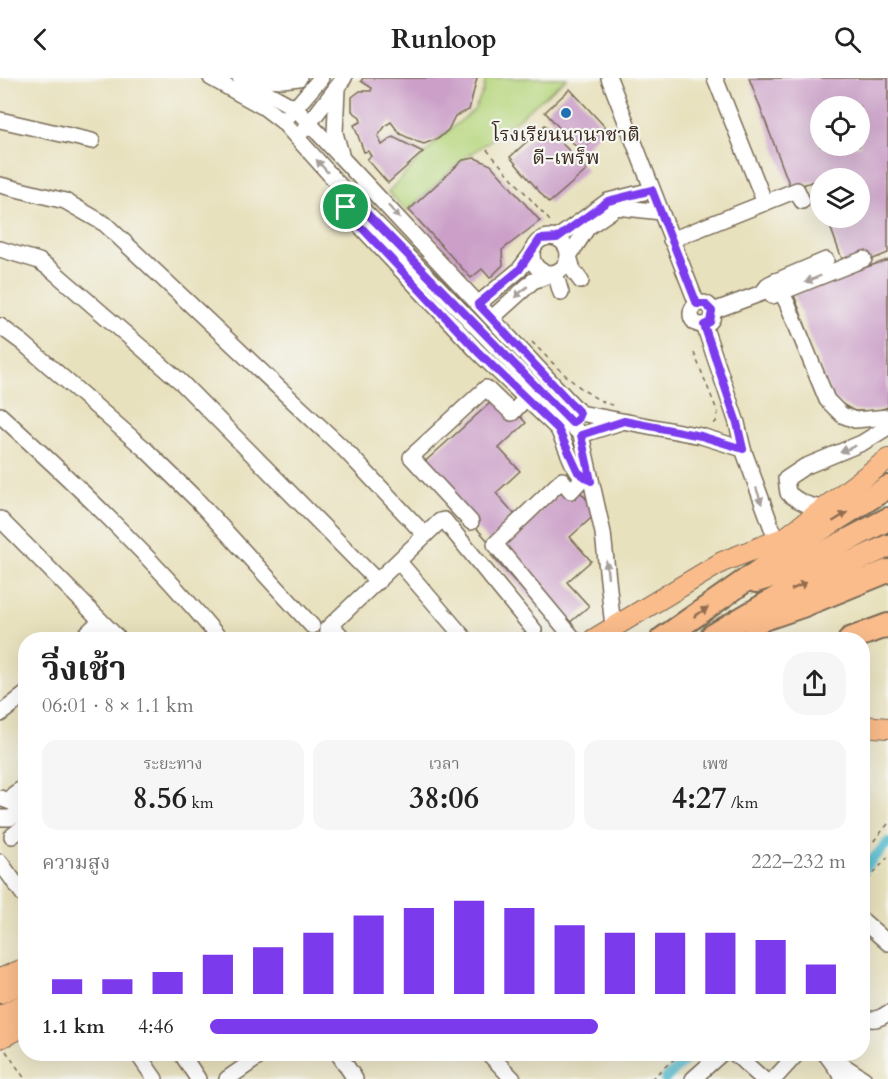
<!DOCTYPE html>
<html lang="th">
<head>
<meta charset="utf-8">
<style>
	:root { --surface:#fff; --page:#f6f6f6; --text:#222; --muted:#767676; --accent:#7c3aed }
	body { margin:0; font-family:Cardo,"Noto Serif Thai",serif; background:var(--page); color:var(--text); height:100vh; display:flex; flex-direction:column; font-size:22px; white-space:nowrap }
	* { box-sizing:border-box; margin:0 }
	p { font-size:20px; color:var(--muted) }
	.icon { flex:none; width:33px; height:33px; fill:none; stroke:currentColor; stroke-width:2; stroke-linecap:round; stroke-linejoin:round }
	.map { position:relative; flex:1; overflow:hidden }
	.drawer { position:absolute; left:18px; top:554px; width:852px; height:429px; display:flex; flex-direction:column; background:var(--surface); border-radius:24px; box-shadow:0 6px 24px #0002 }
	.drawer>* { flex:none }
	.tools { position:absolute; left:810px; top:18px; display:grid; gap:12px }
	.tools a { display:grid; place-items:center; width:60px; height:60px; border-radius:50%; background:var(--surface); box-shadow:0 6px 24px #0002; font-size:30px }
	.pin { position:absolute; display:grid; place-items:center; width:51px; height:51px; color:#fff; margin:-26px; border:3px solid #fff; border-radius:50%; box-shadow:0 2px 6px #0007 }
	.round { display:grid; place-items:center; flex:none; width:63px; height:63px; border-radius:24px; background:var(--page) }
	.head { display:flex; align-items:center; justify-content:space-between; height:102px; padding:0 24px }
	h1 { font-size:33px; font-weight:700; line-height:45px }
	.figures { display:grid; grid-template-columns:repeat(3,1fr); gap:9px; height:102px; padding:6px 24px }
	.figures div { display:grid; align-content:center; border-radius:15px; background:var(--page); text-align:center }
	.figures b { font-size:30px; font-weight:700 }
	.figures small { font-size:16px; font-weight:400 }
	.figures p { font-size:16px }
	.chart { height:168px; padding:12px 24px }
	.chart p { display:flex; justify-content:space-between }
	.chart svg { width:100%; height:108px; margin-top:6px; stroke:var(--accent); stroke-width:6 }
	ul { padding:0 24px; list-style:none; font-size:20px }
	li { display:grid; grid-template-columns:96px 72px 1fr; align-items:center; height:45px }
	li i { height:15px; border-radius:8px; background:var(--accent) }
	header { display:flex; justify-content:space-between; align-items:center; height:78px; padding:0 24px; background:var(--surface); font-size:27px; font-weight:700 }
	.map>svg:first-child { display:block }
</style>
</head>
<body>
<header><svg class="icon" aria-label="back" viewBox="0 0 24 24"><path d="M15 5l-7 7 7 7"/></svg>Runloop<svg class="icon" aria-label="search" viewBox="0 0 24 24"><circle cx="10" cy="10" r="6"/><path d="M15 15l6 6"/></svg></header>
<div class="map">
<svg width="888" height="1001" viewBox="0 0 888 1001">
	<rect width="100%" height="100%" fill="#f6f6f2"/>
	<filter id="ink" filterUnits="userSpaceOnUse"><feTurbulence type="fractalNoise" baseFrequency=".0167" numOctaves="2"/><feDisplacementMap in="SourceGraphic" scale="12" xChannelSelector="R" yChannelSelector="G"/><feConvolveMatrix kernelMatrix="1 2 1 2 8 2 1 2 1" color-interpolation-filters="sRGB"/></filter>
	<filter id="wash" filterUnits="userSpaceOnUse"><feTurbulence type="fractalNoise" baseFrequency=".008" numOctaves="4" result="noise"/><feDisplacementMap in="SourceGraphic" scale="24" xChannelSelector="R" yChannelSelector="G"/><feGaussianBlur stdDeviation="1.35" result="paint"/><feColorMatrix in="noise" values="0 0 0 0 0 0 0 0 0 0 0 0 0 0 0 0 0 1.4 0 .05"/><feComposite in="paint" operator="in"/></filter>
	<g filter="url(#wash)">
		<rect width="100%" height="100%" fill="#e8e1bd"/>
		<polygon fill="#b5d57c" stroke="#78804d" stroke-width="1.5" points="486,0 567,0 501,55 466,79 407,133 388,114 441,59 474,32 483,14"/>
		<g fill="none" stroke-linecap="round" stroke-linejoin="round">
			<g stroke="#54bdd1" stroke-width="10">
				<polyline points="862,793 888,764"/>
				<polyline points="665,1001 694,975"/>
			</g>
		</g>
		<g id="blocks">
			<g fill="#cb9fc8" fill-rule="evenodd">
				<polygon points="363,0 477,0 469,32 455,38 448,52 439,60 424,66 418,64 400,56 391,44 386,47 378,58 382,67 393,59 423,74 388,105 367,81 371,78 368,73 364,74 354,47 361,44 360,39 352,33 352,19 360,13 371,13 372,10 361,3"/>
				<path d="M 749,0 L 888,0 L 888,175 L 846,192 L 827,140 L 860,140 L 860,100 L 820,100 L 820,121 L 814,103 L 791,111 ZM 820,28 L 860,28 L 860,68 L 820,68 Z"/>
				<polygon points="570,11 605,49 581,74 545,34"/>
				<polygon points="545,47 587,92 549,125 510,79"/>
				<polygon points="475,80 491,87 540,143 502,172 503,187 490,200 482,191 471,200 409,132 463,82"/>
				<polygon points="888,182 888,329 877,333 854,333 832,320 794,217 839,198"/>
				<polygon points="500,316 526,345 499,370 520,393 496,415 517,439 489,464 420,388"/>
				<polygon points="572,405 598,434 570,459 591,483 567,504 589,528 560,553 491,477"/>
			</g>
		</g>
	</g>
	<g filter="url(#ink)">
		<use href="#blocks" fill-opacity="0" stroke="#786a56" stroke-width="1.5"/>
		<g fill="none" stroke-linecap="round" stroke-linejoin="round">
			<defs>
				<g id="minor">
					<polyline points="211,0 265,30 282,43 342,110 581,357 603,455 613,549"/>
					<polyline points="240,0 295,30 580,335 701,358 743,371"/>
					<polyline points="250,0 282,2 299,0"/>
					<polyline points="609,0 697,226"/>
					<polyline points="715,0 765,125"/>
					<polyline points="337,11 335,55 341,76"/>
					<polyline points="289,37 321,0"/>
					<polyline points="0,42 92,63"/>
					<polyline points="304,52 344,0"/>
					<polyline points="0,107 65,123 105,146 347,374 425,457"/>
					<polyline points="347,115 347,134 478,274 558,351 573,386 578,394 591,403"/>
					<circle cx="550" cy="177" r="18"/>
					<polyline points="557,160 608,123 652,112"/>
					<polyline points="671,162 797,112 802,123"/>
					<polyline points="0,171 39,183 52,192 181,304 378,504"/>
					<polyline points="581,203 573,192 569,178 588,149 617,129 661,134"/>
					<polyline points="775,203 787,225 827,322 842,337 855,342 888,339"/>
					<polyline points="772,218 864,181"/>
					<circle cx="702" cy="236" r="11"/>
					<polyline points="478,226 519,192 532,175"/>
					<polyline points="713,233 762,215 769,206 826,182"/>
					<polyline points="492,240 533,203 555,195 561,215"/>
					<polyline points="704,247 737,345 743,371 777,464"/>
					<polyline points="0,248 23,265 146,372 197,422 312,548"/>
					<path d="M 0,337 C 78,408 153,480 220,561"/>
					<polyline points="581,357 621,344"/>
					<path d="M 822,430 C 808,428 799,424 788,415 L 786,401 L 804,389 L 862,365 L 888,349"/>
					<polyline points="0,441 119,561"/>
					<polyline points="471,444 411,379 486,310 512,335 526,320"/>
					<polyline points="399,484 465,561"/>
					<polyline points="332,548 344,561"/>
					<polyline points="327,551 440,443 444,442 534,552"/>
					<polyline points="81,561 100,543"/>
					<polyline points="574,561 495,466 562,402 571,413 584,399"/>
					<polyline points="0,636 26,616"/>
					<polyline points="0,720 16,726 21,734 10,740 0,740"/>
					<polyline points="11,724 14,716 26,708"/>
					<polyline points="12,758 26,747"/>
					<polyline points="0,784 26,820"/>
					<polyline points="862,842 888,865"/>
					<path d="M 862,938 C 872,944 879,941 888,935"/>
					<polyline points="137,975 155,1001"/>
					<polyline points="181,975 198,1001"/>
					<polyline points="338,975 355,1001"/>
					<polyline points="488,975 513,1001"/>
					<polyline points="734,975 763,1001"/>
					<polyline points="824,975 864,1001"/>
					<polyline points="828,979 844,1001"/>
					<polyline points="227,1001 260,978"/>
					<polyline points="693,1001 722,975"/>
					<polyline points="774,1001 795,978"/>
				</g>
				<g id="major">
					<polyline points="594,561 722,484 786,459 888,381"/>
					<polyline points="862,648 888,650"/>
					<polyline points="0,901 26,890"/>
					<polyline points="0,960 26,948"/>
				</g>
				<g id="highway">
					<polyline points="756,503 789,493 888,441"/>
					<polyline points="752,545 802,528 888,493"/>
					<polyline points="712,558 785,515 888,468"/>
					<polyline points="662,561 796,467 888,409"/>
					<polyline points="850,561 888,547"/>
					<polyline points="0,914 26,902"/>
					<polyline points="0,939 26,926"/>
				</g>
			</defs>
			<use href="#minor" stroke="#786a56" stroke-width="18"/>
			<use href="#major" stroke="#786a56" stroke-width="22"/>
			<use href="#highway" stroke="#786a56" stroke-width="26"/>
			<g stroke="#786a56" stroke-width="1.5" stroke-dasharray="4.5 4.5" stroke-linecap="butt">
				<polyline points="487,72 550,143"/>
				<path d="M 532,264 C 556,288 581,317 614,328"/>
				<polyline points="694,275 718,335 716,344 712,347"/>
				<polyline points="862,777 888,746"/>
				<polyline points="862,809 888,779"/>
				<polyline points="6,973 25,1001"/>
				<polyline points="651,1001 681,975"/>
			</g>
			<use href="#minor" stroke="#fff" stroke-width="15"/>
			<use href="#major" stroke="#fabc8b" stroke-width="20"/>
			<use href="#highway" stroke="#fabc8b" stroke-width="22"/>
		</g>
		<defs><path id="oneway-solid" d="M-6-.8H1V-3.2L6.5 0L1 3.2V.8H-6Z" transform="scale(1.5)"/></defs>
		<g fill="#a79f9a">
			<use href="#oneway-solid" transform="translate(322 88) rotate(-132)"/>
			<use href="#oneway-solid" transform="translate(394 134) rotate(48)"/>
			<use href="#oneway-solid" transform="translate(813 201) rotate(157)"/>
			<use href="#oneway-solid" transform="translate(521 214) rotate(139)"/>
			<use href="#oneway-solid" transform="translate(848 371) rotate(157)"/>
			<use href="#oneway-solid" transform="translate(759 418) rotate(71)"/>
			<use href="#oneway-solid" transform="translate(607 491) rotate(-96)"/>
		</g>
		<g fill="#916c4f">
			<use href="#oneway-solid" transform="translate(840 439) rotate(-32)"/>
			<use href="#oneway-solid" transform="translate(799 508) rotate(-25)"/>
			<use href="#oneway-solid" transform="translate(701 534) rotate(-34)"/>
		</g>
	</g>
	<g fill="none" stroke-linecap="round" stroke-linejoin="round" filter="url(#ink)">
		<defs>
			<polygon id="route" points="652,112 697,226 705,226 712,233 710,244 704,247 737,345 743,371 701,358 624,343 581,357 591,403 578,394 558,351 478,274 347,134 347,115 572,345 577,342 580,335 478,226 519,192 540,161 557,160 608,123"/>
		</defs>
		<use href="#route" stroke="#fff" stroke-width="12"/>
		<use href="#route" stroke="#7c3aed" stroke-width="8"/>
	</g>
	<circle fill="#1f6fb2" stroke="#f6f6f2" stroke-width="2" cx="566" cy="35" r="6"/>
	<g text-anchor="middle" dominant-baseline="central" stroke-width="4.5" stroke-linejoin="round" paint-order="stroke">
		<g font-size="20" fill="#3b2a1e" stroke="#f6f6f2">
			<text x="566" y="56">โรงเรียนนานาชาติ<tspan x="566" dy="23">ดี-เพร็พ</tspan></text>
		</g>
	</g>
</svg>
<div class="tools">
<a><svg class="icon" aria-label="locate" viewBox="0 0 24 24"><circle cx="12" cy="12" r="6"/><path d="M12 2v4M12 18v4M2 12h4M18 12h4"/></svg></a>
<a><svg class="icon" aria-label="layers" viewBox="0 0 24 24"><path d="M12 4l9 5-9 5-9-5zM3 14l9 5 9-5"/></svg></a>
</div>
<div class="pin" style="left:346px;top:129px;background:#1e9e55"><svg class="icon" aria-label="arrive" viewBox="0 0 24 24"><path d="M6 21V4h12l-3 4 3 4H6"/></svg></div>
<section class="drawer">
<div class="head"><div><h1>วิ่งเช้า</h1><p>06:01 · 8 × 1.1 km</p></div><a class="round"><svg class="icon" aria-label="share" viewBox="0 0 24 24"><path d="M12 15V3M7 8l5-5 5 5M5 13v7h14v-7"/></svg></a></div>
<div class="figures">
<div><p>ระยะทาง</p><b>8.56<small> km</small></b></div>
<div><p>เวลา</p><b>38:06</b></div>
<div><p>เพซ</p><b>4:27<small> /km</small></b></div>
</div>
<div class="chart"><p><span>ความสูง</span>222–232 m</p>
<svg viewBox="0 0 160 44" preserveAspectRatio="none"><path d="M5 44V38M15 44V38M25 44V35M35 44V28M45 44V25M55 44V19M65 44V12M75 44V9M85 44V6M95 44V9M105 44V16M115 44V19M125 44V19M135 44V19M145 44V22M155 44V32"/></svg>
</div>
<ul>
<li><b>1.1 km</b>4:46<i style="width:61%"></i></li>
</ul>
</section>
</div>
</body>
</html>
